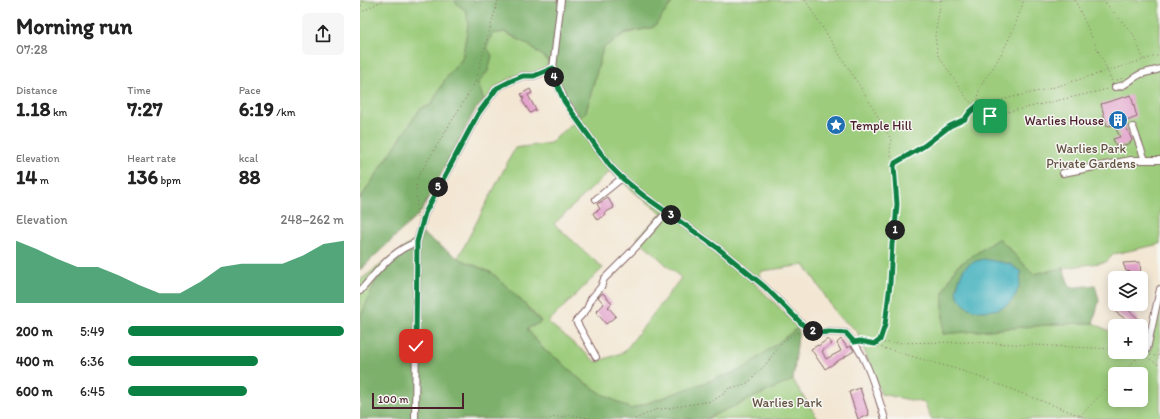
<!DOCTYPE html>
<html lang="en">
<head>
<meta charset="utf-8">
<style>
	:root { --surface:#fff; --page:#f6f6f6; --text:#222; --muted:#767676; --accent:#0b8043 }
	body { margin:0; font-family:Itim,sans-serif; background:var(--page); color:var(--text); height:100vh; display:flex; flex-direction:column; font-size:15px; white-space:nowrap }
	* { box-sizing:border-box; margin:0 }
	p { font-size:13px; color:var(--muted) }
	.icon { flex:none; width:22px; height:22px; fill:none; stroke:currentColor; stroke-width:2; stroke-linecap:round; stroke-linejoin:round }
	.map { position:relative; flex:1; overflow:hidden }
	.details { display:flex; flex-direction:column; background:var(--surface); width:360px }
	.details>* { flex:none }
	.tools { position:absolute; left:748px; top:271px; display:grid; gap:8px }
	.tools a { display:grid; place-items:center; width:40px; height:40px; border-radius:6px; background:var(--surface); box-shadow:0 2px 10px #0003; font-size:20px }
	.scale { position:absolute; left:12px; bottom:10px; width:92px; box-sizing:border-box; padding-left:4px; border:2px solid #4a1f2b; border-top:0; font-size:11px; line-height:14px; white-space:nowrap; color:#4a1f2b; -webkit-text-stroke:3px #f6f6f2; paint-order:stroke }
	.pin { position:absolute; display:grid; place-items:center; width:34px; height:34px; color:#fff; margin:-17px; border-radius:8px; box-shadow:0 2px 6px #0006 }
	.km { position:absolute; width:20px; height:20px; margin:-10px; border-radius:50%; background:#222; color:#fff; font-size:11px; line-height:20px; text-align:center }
	.round { display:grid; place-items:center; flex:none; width:42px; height:42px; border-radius:6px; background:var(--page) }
	.headline { display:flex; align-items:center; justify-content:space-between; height:68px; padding:0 16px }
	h1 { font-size:22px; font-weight:700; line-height:30px }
	.stats { display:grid; grid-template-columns:repeat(3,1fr); gap:6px; height:68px; padding:4px 16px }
	.stats div { display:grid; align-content:center }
	.stats b { font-size:20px; font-weight:700 }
	.stats small { font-size:11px; font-weight:400 }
	.stats p { font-size:11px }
	.chart { height:112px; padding:8px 16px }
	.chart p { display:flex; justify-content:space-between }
	.chart svg { width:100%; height:72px; margin-top:4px; fill:var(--accent); opacity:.7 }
	ul { padding:0 16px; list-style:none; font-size:13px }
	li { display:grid; grid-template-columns:64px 48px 1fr; align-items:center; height:30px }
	li i { height:10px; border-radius:5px; background:var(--accent) }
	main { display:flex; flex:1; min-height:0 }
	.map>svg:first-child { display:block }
</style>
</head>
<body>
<main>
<section class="details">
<div class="headline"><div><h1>Morning run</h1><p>07:28</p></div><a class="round"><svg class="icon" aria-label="share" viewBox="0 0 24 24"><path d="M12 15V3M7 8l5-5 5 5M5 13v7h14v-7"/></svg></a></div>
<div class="stats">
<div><p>Distance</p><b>1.18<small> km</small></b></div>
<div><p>Time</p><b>7:27</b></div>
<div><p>Pace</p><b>6:19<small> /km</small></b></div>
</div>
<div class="stats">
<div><p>Elevation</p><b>14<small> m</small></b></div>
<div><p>Heart rate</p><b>136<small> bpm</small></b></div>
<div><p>kcal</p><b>88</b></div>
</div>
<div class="chart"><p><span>Elevation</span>248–262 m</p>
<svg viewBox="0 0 160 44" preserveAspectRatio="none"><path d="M0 44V6L10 11L20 17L30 22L40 22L50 27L60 33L70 38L80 38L90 31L100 22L110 20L120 20L130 20L140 15L150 8L160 6V44z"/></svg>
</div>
<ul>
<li><b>200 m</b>5:49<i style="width:100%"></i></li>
<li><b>400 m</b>6:36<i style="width:60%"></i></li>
<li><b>600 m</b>6:45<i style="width:55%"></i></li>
</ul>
</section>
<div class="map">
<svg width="800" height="419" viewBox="0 0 800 419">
	<rect width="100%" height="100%" fill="#f6f6f2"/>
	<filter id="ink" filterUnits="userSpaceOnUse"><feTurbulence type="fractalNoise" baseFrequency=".025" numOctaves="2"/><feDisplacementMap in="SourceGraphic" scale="8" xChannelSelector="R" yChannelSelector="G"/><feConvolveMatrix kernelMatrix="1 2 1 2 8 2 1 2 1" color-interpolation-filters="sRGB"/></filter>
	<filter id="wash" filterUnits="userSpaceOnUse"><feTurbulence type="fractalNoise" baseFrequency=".012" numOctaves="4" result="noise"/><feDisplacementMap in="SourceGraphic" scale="16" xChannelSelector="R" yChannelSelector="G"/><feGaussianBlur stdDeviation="0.9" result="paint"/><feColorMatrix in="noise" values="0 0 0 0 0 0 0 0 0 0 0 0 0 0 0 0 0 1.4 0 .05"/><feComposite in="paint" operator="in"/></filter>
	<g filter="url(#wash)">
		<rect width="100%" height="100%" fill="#f3e7d4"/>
		<g fill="#9ccc7b" stroke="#737653" fill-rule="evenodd">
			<polygon points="0,0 95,0 96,3 107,12 108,26 102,59 86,78 71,105 60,109 0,199"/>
			<path d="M 314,0 L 800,0 L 800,244 L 754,254 L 746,262 L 704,268 L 673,274 L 639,238 L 596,267 L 583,293 L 583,334 L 697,324 L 733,323 L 755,334 L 755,352 L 781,352 L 781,347 L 790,351 L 800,291 L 800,419 L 571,419 L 565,403 L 521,394 L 497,331 L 477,315 L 455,280 L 444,265 L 402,271 L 399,277 L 393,282 L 439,327 L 383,369 L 271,409 L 244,395 L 221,380 L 199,360 L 184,350 L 167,329 L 181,321 L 156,295 L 132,273 L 98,258 L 155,148 L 190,143 L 226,112 L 243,48 L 264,34 L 294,27 ZM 250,171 L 279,196 L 302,213 L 277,238 L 321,278 L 264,352 L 236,362 L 188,322 L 243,268 L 194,224 ZM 755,374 L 781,374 L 781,400 L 755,400 Z"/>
			<polygon points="144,32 167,44 189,61 185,70 174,73 162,73 152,77 136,87 124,101 118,83 128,71 127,47 132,34"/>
			<polygon points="63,234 16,281 0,318 0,280"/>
			<polygon points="433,380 458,419 345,419"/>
		</g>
		<g fill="#7db06b" stroke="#64684b">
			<polygon points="95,0 314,0 294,27 265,33 243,48 226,112 220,118 207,99 195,68 189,61 167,44 145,32 132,34 127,47 132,56 128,71 118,83 124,101 115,110 61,212 0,270 0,199 60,109 71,105 86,78 102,59 108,26 107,12 96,3"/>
			<polygon points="63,234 98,258 132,273 156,295 181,322 167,329 184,350 199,360 221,380 244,395 271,409 383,369 439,327 433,380 345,419 0,419 0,318 16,281"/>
			<polygon points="639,238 673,274 703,268 710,288 735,285 739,301 733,323 697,324 583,334 583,293 596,267"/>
		</g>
		<path fill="#42b1be" stroke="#466874" d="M 624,259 L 650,264 L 661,272 C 660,283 659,291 653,299 C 645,311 621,314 609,308 C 602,304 598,297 596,291 C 602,270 602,264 624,259 Z"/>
		<g id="blocks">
			<g fill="#e3a3cc">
				<polygon points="170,89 172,93 168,95 176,110 170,113 162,100 164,99 161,94"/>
				<polygon points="771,95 777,117 764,122 772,140 770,143 757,148 753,139 760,137 754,125 747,126 741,104"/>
				<polygon points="248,198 254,208 244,213 245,215 237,220 233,213 240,209 237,204"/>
				<polygon points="780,262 781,278 770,278 772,272 766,271 763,263"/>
				<polygon points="243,293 252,303 248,307 256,316 246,324 236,312 244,304 238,297"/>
				<polygon points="760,304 766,304 770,307 768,310 779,319 774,325 754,311"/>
				<polygon points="468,339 472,344 462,351 466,359 481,351 477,343 481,339 488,348 491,346 494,351 465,369 462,364 461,364 451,349 458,345 458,346"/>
				<polygon points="500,388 509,415 498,419 489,392"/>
			</g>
		</g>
	</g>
	<g filter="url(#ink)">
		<use href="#blocks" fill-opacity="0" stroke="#856566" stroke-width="1"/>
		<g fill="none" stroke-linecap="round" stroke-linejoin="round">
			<defs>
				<g id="minor">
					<path d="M 201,0 L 193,68 L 194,77 L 205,101 L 237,148 L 250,166 L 262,178 L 284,196 L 359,249 L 405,287 L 446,328 L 457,333 L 469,332 L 486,333 C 507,354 516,391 525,419"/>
					<path d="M 755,87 C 766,87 771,78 781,74 C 787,72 794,71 800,69"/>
					<polyline points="773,127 785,160"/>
					<polyline points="703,173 771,160 800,160"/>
					<polyline points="236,199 262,178"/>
					<path d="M 0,291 C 18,271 31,251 57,242"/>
					<polyline points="782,353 787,349 800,289"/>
					<polyline points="236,357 216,321 227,309 231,299 241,287 244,279 275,248 307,212"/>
					<polyline points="55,419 57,242 65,213 118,114 137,88 153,80 163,76 174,76 193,68"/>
				</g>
			</defs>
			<use href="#minor" stroke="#856566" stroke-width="8"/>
			<g stroke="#856566" stroke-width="1" stroke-dasharray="1 3" stroke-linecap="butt">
				<polyline points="445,0 506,96 531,139 530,154 535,162"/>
				<polyline points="581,0 575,36 578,55 608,100 630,116 748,89"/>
				<polyline points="715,0 752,81"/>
				<polyline points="743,0 773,34 784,60"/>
				<polyline points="0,10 3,0"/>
				<polyline points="0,13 23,0"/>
				<polyline points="757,80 763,78"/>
				<polyline points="619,105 688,89 800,55"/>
				<polyline points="57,218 56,180 115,83 138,0"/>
				<polyline points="500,341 515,343 612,342 755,349"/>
				<polyline points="506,343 606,372 729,419"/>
				<polyline points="515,343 520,340 525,325 530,284 532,244 535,228 537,204 534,166 535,163 564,146 590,126 605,119 610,112 618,105 619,90 625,78 633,68 644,49 654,28 664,0"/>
				<polyline points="790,355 795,356 800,355"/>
				<polyline points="787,357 800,366"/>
				<polyline points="761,374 777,358"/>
				<polyline points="190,419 191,418 213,415 233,419"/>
				<polyline points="275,419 295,410 352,401 364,394 369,388 379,387 389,382 407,363 422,342 440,331"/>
				<polyline points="717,419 755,380"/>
			</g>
			<use href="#minor" stroke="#fff" stroke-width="6"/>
		</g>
	</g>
	<g fill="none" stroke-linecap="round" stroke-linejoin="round" filter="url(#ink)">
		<defs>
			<polyline id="route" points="56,346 57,242 65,213 118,114 137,88 153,80 163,76 174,76 193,68 194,77 204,101 250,166 262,178 284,196 359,249 405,287 446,328 457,333 469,332 486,333 494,342 500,341 515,344 520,340 525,325 530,284 532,244 535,228 537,204 534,166 535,163 564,146 590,126 605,119 610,112 617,106 630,116"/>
		</defs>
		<use href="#route" stroke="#fff" stroke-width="8"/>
		<use href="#route" stroke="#0b8043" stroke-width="5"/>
	</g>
	<defs>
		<symbol id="building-disc" viewBox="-11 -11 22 22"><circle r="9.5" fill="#1f6fb2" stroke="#f6f6f2"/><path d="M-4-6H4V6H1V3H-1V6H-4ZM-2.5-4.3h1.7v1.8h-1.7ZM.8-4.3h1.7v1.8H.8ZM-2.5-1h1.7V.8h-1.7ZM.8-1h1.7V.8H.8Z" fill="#fff"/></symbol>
		<symbol id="sight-disc" viewBox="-11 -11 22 22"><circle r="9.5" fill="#1f6fb2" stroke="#f6f6f2"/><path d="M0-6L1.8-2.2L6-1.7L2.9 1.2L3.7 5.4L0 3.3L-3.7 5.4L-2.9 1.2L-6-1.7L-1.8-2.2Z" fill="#fff"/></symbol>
	</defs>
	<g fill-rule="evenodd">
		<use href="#building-disc" x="747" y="109" width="22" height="22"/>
		<use href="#sight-disc" x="465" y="114" width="22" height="22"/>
	</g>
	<g text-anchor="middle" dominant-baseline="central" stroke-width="3" stroke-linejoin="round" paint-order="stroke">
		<g font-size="13" fill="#4a1f2b" stroke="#f6f6f2" text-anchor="end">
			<text x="744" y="120">Warlies House</text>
			<text x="490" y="125" text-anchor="start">Temple Hill</text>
		</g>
		<g font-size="13" fill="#635343" stroke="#f6f6f2">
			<text x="731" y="148">Warlies Park<tspan x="731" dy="15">Private Gardens</tspan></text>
			<text x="427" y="402">Warlies Park</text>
		</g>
	</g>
</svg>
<div class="tools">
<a><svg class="icon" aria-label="layers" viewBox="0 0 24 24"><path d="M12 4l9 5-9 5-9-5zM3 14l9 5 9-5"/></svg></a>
<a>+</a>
<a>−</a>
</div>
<div class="scale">100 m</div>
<div class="pin" style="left:630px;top:116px;background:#1e9e55"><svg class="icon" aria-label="arrive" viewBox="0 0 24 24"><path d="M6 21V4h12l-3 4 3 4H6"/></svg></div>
<div class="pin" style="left:56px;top:346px;background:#d93025"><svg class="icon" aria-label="check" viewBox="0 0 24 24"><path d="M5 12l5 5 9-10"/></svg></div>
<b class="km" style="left:535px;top:230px">1</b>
<b class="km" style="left:453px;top:331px">2</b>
<b class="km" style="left:311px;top:215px">3</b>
<b class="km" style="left:194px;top:77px">4</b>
<b class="km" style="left:78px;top:187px">5</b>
</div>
</main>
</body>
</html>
